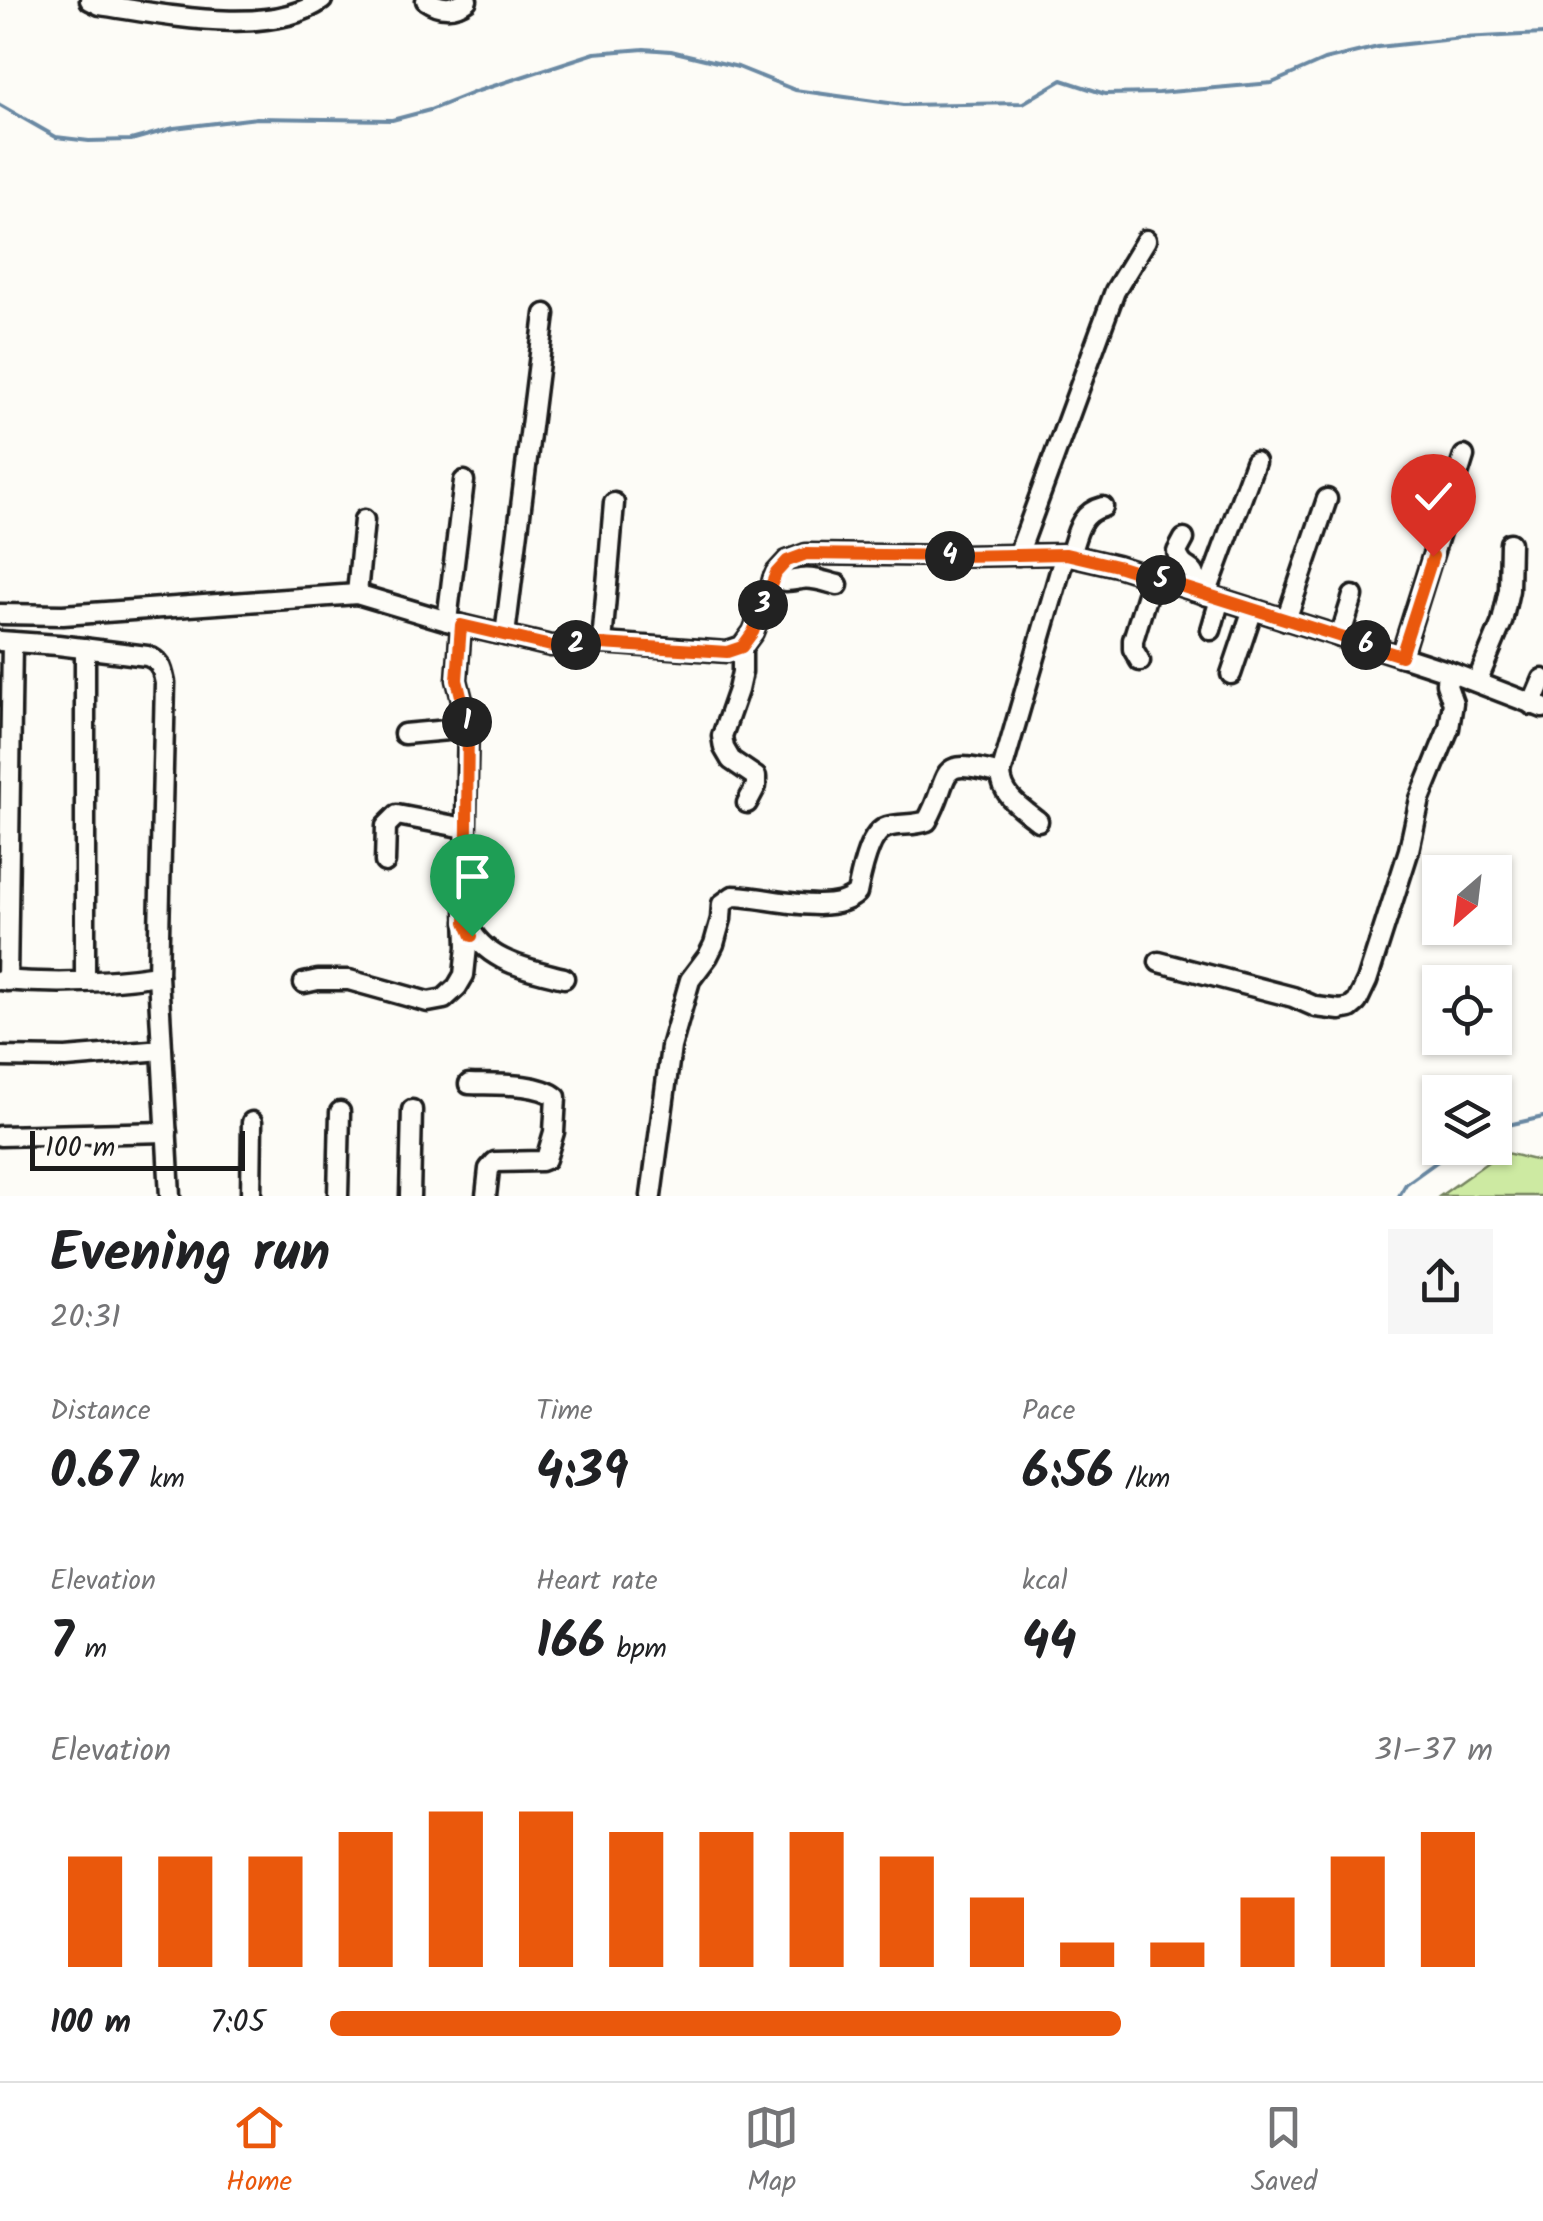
<!DOCTYPE html>
<html lang="en">
<head>
<meta charset="utf-8">
<style>
	:root { --surface:#fff; --page:#f6f6f6; --text:#202124; --muted:#757577; --line:#e0e0e0; --accent:#ea580c }
	body { margin:0; font-family:Kalam,sans-serif; background:var(--page); color:var(--text); height:100vh; display:flex; flex-direction:column; font-size:38px; white-space:nowrap }
	* { box-sizing:border-box; margin:0 }
	p { font-size:32px; color:var(--muted) }
	.icon { flex:none; width:55px; height:55px; fill:none; stroke:currentColor; stroke-width:2; stroke-linecap:round; stroke-linejoin:round }
	.map { position:relative; height:1196px; overflow:hidden }
	.panel { display:flex; flex-direction:column; background:var(--surface); flex:1 }
	.panel>* { flex:none }
	.needle { width:65px; rotate:208deg }
	.tools { position:absolute; left:1422px; top:855px; display:grid; gap:20px }
	.tools a { display:grid; place-items:center; width:90px; height:90px; border-radius:0px; background:var(--surface); box-shadow:0 2px 8px #0004; font-size:50px }
	.scale { position:absolute; left:30px; bottom:25px; width:215px; box-sizing:border-box; padding-left:10px; border:5px solid #1c1c1c; border-top:0; font-size:28px; line-height:35px; white-space:nowrap; color:#1c1c1c; -webkit-text-stroke:8px #fdfcf7; paint-order:stroke }
	.pin { position:absolute; display:grid; place-items:center; width:85px; height:85px; color:#fff; margin:-102px -42px; border-radius:50% 50% 50% 0; rotate:-45deg; box-shadow:0 0 10px #0007 }
	.pin .icon { rotate:45deg }
	.km { position:absolute; width:50px; height:50px; margin:-25px; border-radius:50%; background:#222; color:#fff; font-size:28px; line-height:50px; text-align:center }
	.round { display:grid; place-items:center; flex:none; width:105px; height:105px; border-radius:0px; background:var(--page) }
	.head { display:flex; align-items:center; justify-content:space-between; height:170px; padding:0 50px }
	h1 { font-size:55px; font-weight:700; line-height:75px }
	.metrics { display:grid; grid-template-columns:repeat(3,1fr); gap:15px; height:170px; padding:10px 50px }
	.metrics div { display:grid; align-content:center }
	.metrics b { font-size:50px; font-weight:700 }
	.metrics small { font-size:28px; font-weight:400 }
	.metrics p { font-size:28px }
	.chart { height:280px; padding:20px 50px }
	.chart p { display:flex; justify-content:space-between }
	.chart svg { width:100%; height:180px; margin-top:10px; stroke:var(--accent); stroke-width:6 }
	ul { padding:0 50px; list-style:none; font-size:32px }
	li { display:grid; grid-template-columns:160px 120px 1fr; align-items:center; height:75px }
	li i { height:25px; border-radius:12px; background:var(--accent) }
	.tab-bar { display:flex; justify-content:space-around; align-items:center; height:140px; border-top:2px solid var(--line); background:var(--surface); font-size:28px; color:var(--muted) }
	.tab-bar a { display:grid; justify-items:center; gap:5px }
	.tab-bar .active { color:var(--accent) }
	.map>svg:first-child { display:block }
</style>
</head>
<body>
<div class="map">
<svg width="1543" height="1196" viewBox="0 0 1543 1196">
	<rect width="100%" height="100%" fill="#fdfcf7"/>
	<filter id="ink" filterUnits="userSpaceOnUse"><feTurbulence type="fractalNoise" baseFrequency=".01" numOctaves="2"/><feDisplacementMap in="SourceGraphic" scale="20" xChannelSelector="R" yChannelSelector="G"/><feConvolveMatrix kernelMatrix="1 2 1 2 8 2 1 2 1" color-interpolation-filters="sRGB"/></filter>
	<g filter="url(#ink)">
		<polygon fill="#cdeaa2" stroke="#74835f" stroke-width="2.5" points="1502,1152 1543,1162 1543,1196 1440,1196"/>
		<g fill="none" stroke-linecap="round" stroke-linejoin="round">
			<g stroke="#6b89a3" stroke-width="4">
				<polyline points="0,105 56,137 89,141 131,140 174,128 257,118 392,120 430,110 475,92 595,53 644,49 671,51 738,67 795,90 903,105 1023,103 1062,80 1105,94 1158,93 1272,83 1324,60 1378,47 1462,38 1543,34"/>
				<polyline points="1495,1128 1543,1117"/>
				<polyline points="1399,1196 1406,1184 1456,1148"/>
			</g>
			<defs>
				<g id="minor">
					<path d="M 90,0 L 100,5 C 162,14 269,38 322,0"/>
					<path d="M 426,0 C 439,9 454,10 467,0"/>
					<path d="M 1184,539 L 1177,552 C 1183,576 1200,561 1195,591"/>
					<polyline points="1018,555 1115,291 1146,240"/>
					<path d="M 1070,555 C 1077,534 1079,513 1103,507"/>
					<path d="M 773,579 C 785,582 789,581 801,579 C 813,577 826,582 838,585"/>
					<polyline points="357,594 364,520"/>
					<polyline points="1206,595 1255,462"/>
					<polyline points="0,614 63,615 357,594 461,625 551,646 602,643 727,652 742,647 753,632 776,573 787,561 806,554 958,556 1065,554 1117,566 1401,656 1447,671 1543,708"/>
					<polyline points="1286,620 1327,499"/>
					<polyline points="447,621 464,481"/>
					<polyline points="1211,630 1220,599"/>
					<polyline points="505,635 545,314"/>
					<polyline points="1340,637 1353,596"/>
					<path d="M 0,641 L 58,645 L 147,656 C 161,661 162,669 165,683 L 158,975 L 170,1196"/>
					<polyline points="602,643 614,503"/>
					<polyline points="742,647 742,672 738,690 722,736 724,748 731,760 756,777 756,786 747,803"/>
					<polyline points="1401,656 1464,456"/>
					<polyline points="1140,661 1133,649 1133,640 1152,578"/>
					<polyline points="1231,674 1253,609"/>
					<polyline points="1477,682 1502,622 1509,590 1510,543"/>
					<polyline points="1532,705 1543,679"/>
					<polyline points="404,734 448,730 468,724"/>
					<path d="M 1038,821 C 1022,808 1002,797 1001,774 L 1065,554"/>
					<polyline points="385,862 386,826 397,815 465,828"/>
					<path d="M 466,922 C 485,962 525,968 564,978"/>
					<polyline points="1159,962 1293,997 1316,1007 1340,1010 1350,1008 1357,1002 1367,981 1409,850 1420,799 1449,728 1453,703 1446,683 1447,671"/>
					<path d="M 0,980 C 51,984 107,983 158,975"/>
					<polyline points="7,981 12,642"/>
					<polyline points="85,981 85,648"/>
					<polyline points="304,983 318,980 349,980 428,1002 444,999 457,987 464,975 467,947 465,869 468,724 457,680 461,625"/>
					<polyline points="0,1057 66,1058 162,1050"/>
					<path d="M 469,1084 C 494,1085 537,1082 556,1097 L 554,1132 L 546,1159 L 541,1161 L 495,1162 L 489,1169 L 486,1196"/>
					<polyline points="0,1136 167,1132"/>
					<polyline points="251,1196 252,1122"/>
					<polyline points="338,1196 340,1112"/>
					<polyline points="410,1196 412,1110"/>
					<path d="M 651,1196 L 671,1047 L 690,980 L 708,956 L 714,944 L 721,919 L 722,904 L 733,896 C 765,896 832,918 857,893 C 861,875 868,833 887,827 C 900,823 914,826 927,821 C 954,773 932,756 1001,774"/>
				</g>
			</defs>
			<use href="#minor" stroke="#1c1c1c" stroke-width="25"/>
			<use href="#minor" stroke="#fdfcf7" stroke-width="18"/>
		</g>
	</g>
	<g fill="none" stroke-linecap="round" stroke-linejoin="round" filter="url(#ink)">
		<defs>
			<polyline id="route" points="472,936 466,922 468,724 457,680 461,625 551,646 602,644 727,652 742,647 753,632 776,573 787,561 806,554 958,556 1066,554 1117,566 1401,656 1433,556"/>
		</defs>
		<use href="#route" stroke="#fff" stroke-width="20"/>
		<use href="#route" stroke="#ea580c" stroke-width="12"/>
	</g>
</svg>
<div class="tools">
<a><svg class="needle" viewBox="-14 -14 28 28"><path d="M0-13l5 13h-10z" fill="#e53935"/><path d="M0 13l5-13h-10z" fill="#757577"/></svg></a>
<a><svg class="icon" aria-label="locate" viewBox="0 0 24 24"><circle cx="12" cy="12" r="6"/><path d="M12 2v4M12 18v4M2 12h4M18 12h4"/></svg></a>
<a><svg class="icon" aria-label="layers" viewBox="0 0 24 24"><path d="M12 4l9 5-9 5-9-5zM3 14l9 5 9-5"/></svg></a>
</div>
<div class="scale">100 m</div>
<div class="pin" style="left:472px;top:936px;background:#1e9e55"><svg class="icon" aria-label="arrive" viewBox="0 0 24 24"><path d="M6 21V4h12l-3 4 3 4H6"/></svg></div>
<div class="pin" style="left:1433px;top:556px;background:#d93025"><svg class="icon" aria-label="check" viewBox="0 0 24 24"><path d="M5 12l5 5 9-10"/></svg></div>
<b class="km" style="left:467px;top:722px">1</b>
<b class="km" style="left:576px;top:645px">2</b>
<b class="km" style="left:763px;top:605px">3</b>
<b class="km" style="left:950px;top:556px">4</b>
<b class="km" style="left:1161px;top:580px">5</b>
<b class="km" style="left:1366px;top:645px">6</b>
</div>
<section class="panel">
<div class="head"><div><h1>Evening run</h1><p>20:31</p></div><a class="round"><svg class="icon" aria-label="share" viewBox="0 0 24 24"><path d="M12 15V3M7 8l5-5 5 5M5 13v7h14v-7"/></svg></a></div>
<div class="metrics">
<div><p>Distance</p><b>0.67<small> km</small></b></div>
<div><p>Time</p><b>4:39</b></div>
<div><p>Pace</p><b>6:56<small> /km</small></b></div>
</div>
<div class="metrics">
<div><p>Elevation</p><b>7<small> m</small></b></div>
<div><p>Heart rate</p><b>166<small> bpm</small></b></div>
<div><p>kcal</p><b>44</b></div>
</div>
<div class="chart"><p><span>Elevation</span>31–37 m</p>
<svg viewBox="0 0 160 44" preserveAspectRatio="none"><path d="M5 44V17M15 44V17M25 44V17M35 44V11M45 44V6M55 44V6M65 44V11M75 44V11M85 44V11M95 44V17M105 44V27M115 44V38M125 44V38M135 44V27M145 44V17M155 44V11"/></svg>
</div>
<ul>
<li><b>100 m</b>7:05<i style="width:68%"></i></li>
</ul>
</section>
<nav class="tab-bar">
<a class="active"><svg class="icon" aria-label="home" viewBox="0 0 24 24"><path d="M3 11l9-7 9 7M6 9v11h12V9"/></svg>Home</a>
<a><svg class="icon" aria-label="map" viewBox="0 0 24 24"><path d="M3 6l6-2 6 2 6-2v14l-6 2-6-2-6 2zM9 4v14M15 6v14"/></svg>Map</a>
<a><svg class="icon" aria-label="saved" viewBox="0 0 24 24"><path d="M7 4h10v16l-5-4-5 4z"/></svg>Saved</a>
</nav>
</body>
</html>
